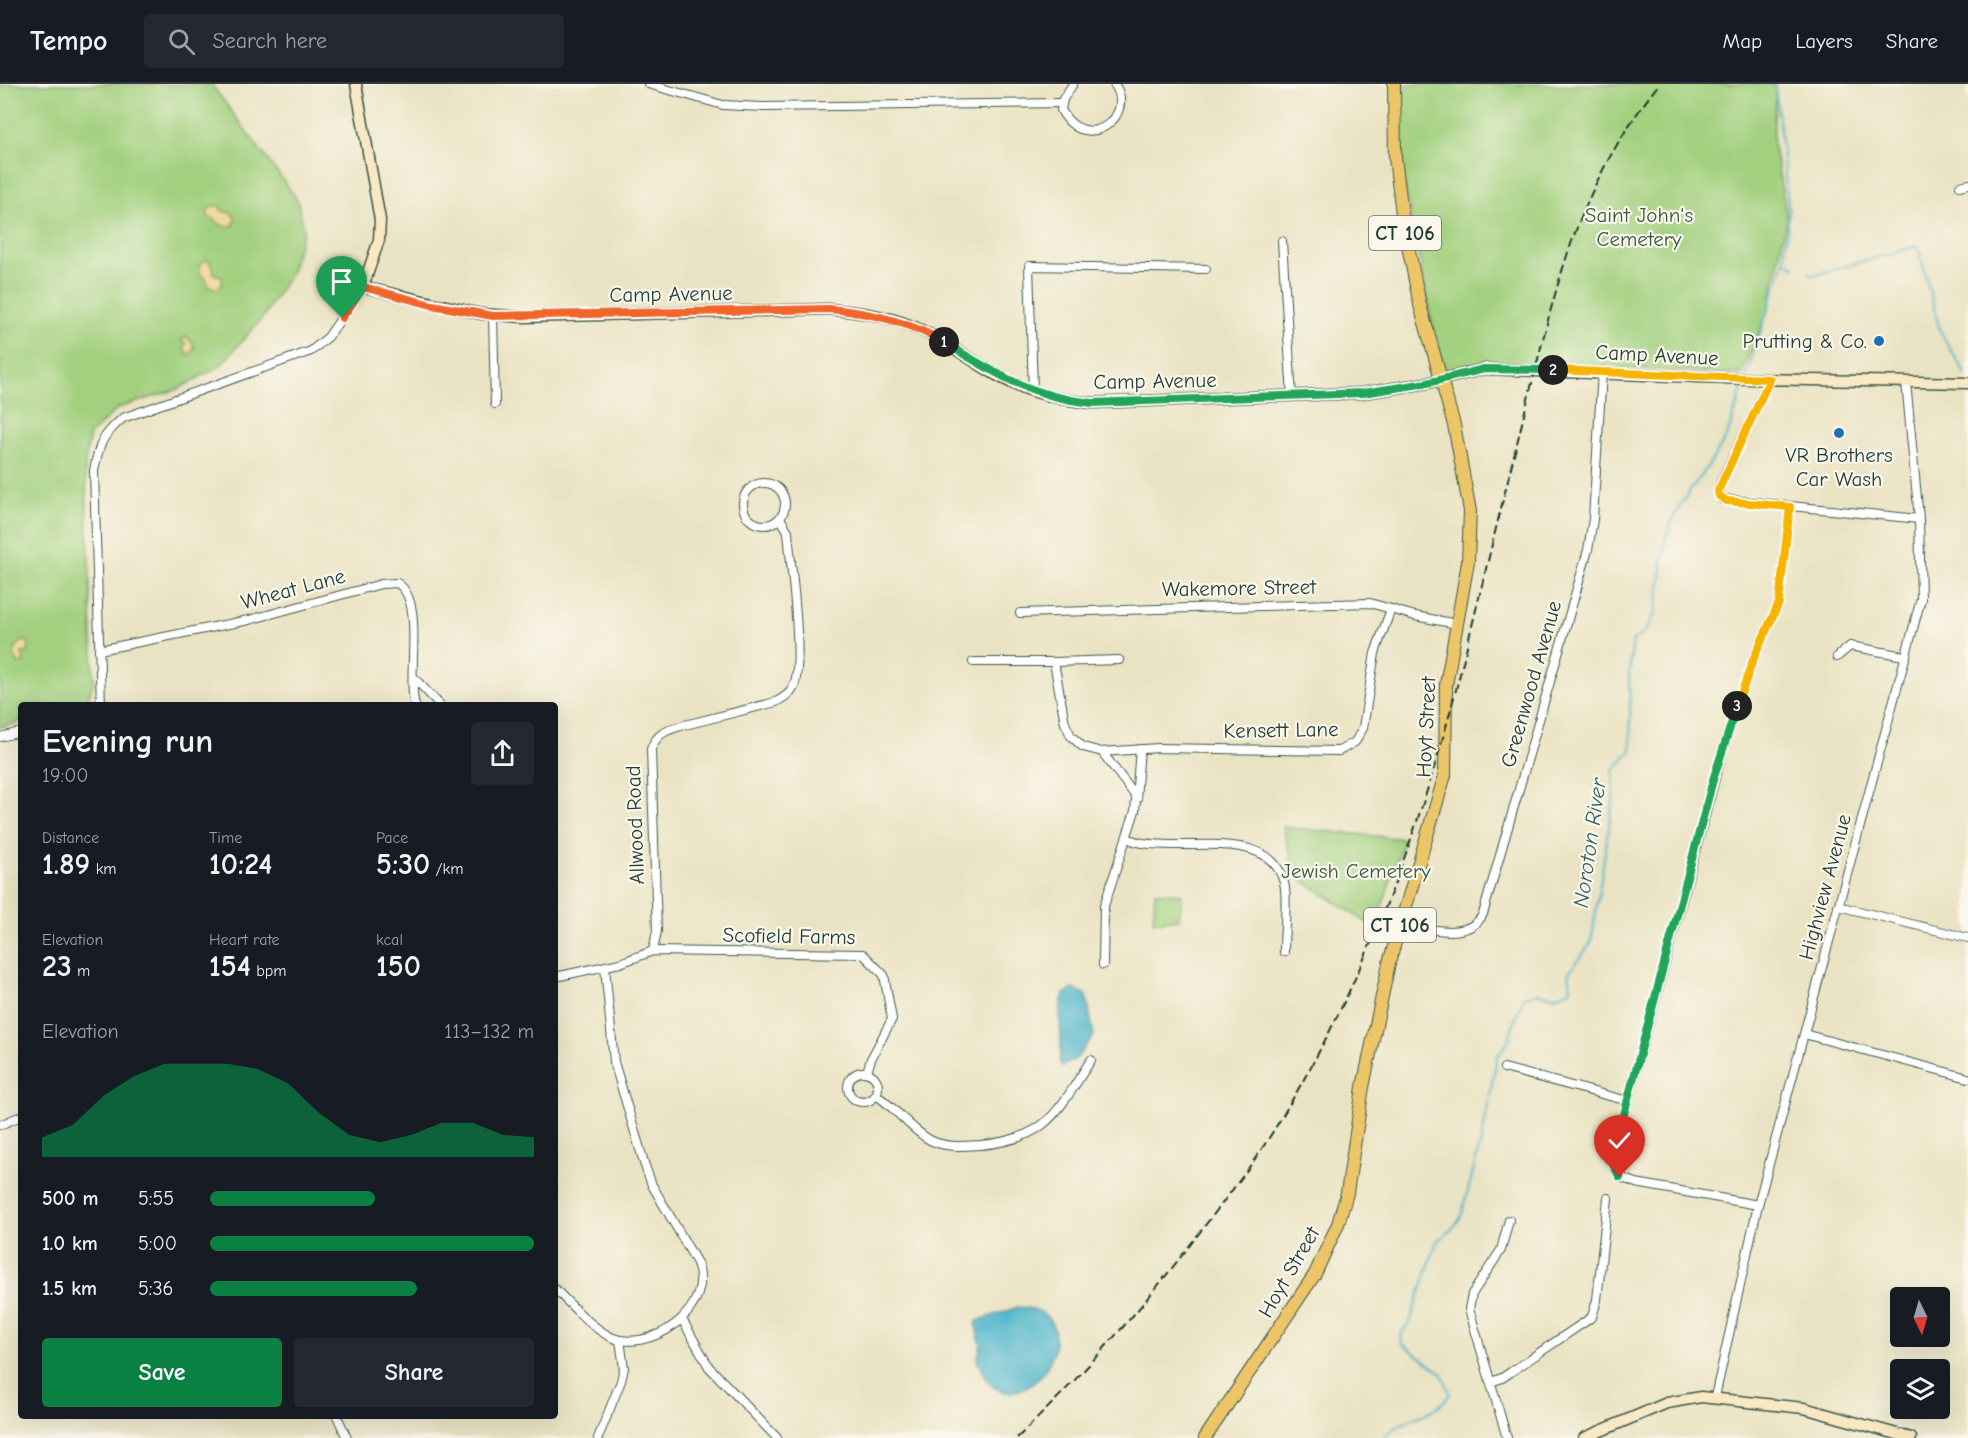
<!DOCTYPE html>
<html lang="en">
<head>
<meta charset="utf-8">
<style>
	:root { --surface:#171b24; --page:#242831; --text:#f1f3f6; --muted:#9ea1a6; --line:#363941; --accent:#0b8043 }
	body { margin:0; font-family:"Comic Neue",sans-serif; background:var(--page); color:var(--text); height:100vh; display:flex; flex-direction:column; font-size:22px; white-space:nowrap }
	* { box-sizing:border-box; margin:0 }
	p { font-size:20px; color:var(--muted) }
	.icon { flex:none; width:33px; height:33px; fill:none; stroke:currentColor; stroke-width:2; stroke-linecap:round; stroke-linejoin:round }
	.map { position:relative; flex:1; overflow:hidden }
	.drawer { position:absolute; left:18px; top:618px; width:540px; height:717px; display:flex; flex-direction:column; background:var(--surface); border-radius:6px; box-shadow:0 6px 24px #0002 }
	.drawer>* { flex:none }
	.needle { width:39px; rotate:175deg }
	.tools { position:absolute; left:1890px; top:1203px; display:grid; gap:12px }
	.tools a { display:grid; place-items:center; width:60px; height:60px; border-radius:6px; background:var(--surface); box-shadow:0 6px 24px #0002; font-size:30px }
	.pin { position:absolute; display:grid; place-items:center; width:51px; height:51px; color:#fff; margin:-62px -26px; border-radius:50% 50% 50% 0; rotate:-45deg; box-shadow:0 0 6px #0007 }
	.pin .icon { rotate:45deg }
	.km { position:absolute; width:30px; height:30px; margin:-15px; border-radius:50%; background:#222; color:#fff; font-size:16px; line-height:30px; text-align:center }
	.round { display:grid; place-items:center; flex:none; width:63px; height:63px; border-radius:6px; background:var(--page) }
	.overview { display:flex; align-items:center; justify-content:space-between; height:102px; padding:0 24px }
	h1 { font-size:33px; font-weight:600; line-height:45px }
	.metrics { display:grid; grid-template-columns:repeat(3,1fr); gap:9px; height:102px; padding:6px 24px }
	.metrics div { display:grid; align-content:center }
	.metrics b { font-size:30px; font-weight:600 }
	.metrics small { font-size:16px; font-weight:400 }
	.metrics p { font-size:16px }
	.chart { height:168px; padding:12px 24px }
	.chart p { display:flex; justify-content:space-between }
	.chart svg { width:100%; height:108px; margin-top:6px; fill:var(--accent); opacity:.7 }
	.button { display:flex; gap:12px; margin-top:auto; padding:12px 24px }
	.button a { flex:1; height:69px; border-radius:6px; background:var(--accent); color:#fff; font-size:24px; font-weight:600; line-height:69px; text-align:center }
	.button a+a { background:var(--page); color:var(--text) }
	ul { padding:0 24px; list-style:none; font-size:20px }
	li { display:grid; grid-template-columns:96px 72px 1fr; align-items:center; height:45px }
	li i { height:15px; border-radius:8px; background:var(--accent) }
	header { display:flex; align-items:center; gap:36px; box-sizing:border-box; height:84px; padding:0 30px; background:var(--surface); border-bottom:2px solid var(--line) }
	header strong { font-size:28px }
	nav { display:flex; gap:33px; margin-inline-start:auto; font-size:21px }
	.search { width:420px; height:54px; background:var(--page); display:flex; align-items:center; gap:15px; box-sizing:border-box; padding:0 21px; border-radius:6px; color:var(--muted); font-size:22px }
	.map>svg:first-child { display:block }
</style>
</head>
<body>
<header>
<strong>Tempo</strong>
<div class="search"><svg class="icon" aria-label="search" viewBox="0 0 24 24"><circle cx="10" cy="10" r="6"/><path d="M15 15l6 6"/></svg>Search here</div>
<nav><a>Map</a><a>Layers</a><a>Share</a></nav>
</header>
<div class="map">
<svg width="1968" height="1354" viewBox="0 0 1968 1354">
	<rect width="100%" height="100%" fill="#fbf7ec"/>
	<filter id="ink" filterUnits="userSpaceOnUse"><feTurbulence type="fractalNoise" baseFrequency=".0167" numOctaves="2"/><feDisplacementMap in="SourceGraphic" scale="12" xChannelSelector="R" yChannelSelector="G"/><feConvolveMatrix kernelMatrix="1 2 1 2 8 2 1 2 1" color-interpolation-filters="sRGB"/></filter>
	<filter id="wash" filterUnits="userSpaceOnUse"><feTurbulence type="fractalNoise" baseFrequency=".008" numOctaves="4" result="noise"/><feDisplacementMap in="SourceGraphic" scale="24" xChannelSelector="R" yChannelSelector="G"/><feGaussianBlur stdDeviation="1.35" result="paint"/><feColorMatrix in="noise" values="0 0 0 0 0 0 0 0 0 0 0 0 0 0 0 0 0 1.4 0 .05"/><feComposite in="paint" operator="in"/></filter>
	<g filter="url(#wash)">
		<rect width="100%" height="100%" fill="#eae3c3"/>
		<g fill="#a2d07e" stroke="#608659" stroke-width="1.5">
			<polygon points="0,0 211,0 297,115 304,145 291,188 264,232 220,282 178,305 118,324 90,351 85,376 94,597 86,621 21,621 21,638 0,643"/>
			<polygon points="1401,0 1776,0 1773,58 1787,134 1769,224 1741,291 1642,285 1471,281 1444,287 1430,230 1399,71"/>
			<polygon points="1283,743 1404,755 1375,844 1296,792"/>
			<polygon points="1155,808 1182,810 1179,835 1153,838"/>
		</g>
		<g fill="#eeda9e" stroke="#868c69" stroke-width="1.5">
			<polygon points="217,121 223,127 232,129 235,135 233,142 223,142 207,131 209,124"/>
			<polygon points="207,175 213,183 214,190 222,193 222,200 218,205 208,202 207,196 201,191 199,182"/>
			<polygon points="187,252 195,263 189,272 184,264 186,259 181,256"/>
			<polygon points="24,556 29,559 28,568 22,569 24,579 19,580 13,571 17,562"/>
		</g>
		<g fill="#4cb4ca" stroke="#36787f" stroke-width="1.5">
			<path d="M 1073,905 L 1086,910 L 1094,951 L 1076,975 L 1062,982 L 1059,978 C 1065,956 1055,931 1064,910 Z"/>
			<path d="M 1018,1223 C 1025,1224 1034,1224 1040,1228 C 1080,1251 1033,1326 995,1304 C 987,1299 982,1285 977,1277 L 981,1260 L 976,1243 L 977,1237 Z"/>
		</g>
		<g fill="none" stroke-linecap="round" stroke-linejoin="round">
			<g stroke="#4cb4ca" stroke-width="2">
				<polyline points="1784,177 1795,182"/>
				<polyline points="1809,189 1814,191 1918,162 1940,247 1965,290"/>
				<polyline points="1746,292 1784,177 1789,129 1775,0"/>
				<path d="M 1384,1354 C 1401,1332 1437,1334 1450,1309 L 1442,1289 L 1401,1259 L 1402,1248 L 1410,1238 L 1437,1157 L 1451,1146 L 1461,1133 L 1482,1054 L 1497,973 L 1508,957 L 1523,914 L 1537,909 L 1554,912 L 1571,906 L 1569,888 L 1591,859 L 1614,710 L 1613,687 L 1631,666 L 1629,588 L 1633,556 C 1666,541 1658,485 1666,454 C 1676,415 1710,387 1727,351 C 1734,334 1738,315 1744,298"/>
			</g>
		</g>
	</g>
	<g filter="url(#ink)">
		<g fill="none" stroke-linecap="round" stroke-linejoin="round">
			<defs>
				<g id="street">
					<polyline points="648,0 723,21 762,23 1062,19"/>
					<path d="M 1073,0 L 1063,15 L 1061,26 C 1086,72 1138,31 1114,0"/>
					<polyline points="1960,102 1968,100"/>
					<polyline points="1282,157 1292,313"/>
					<polyline points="493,232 495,320"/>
					<polyline points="1770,295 1722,396 1718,407 1722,415 1919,435"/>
					<polyline points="1033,307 1029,182 1206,185"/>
					<circle cx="764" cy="420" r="21"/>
					<polyline points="1020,529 1370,519 1415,532 1457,540"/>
					<path d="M 99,566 L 249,536 L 381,500 L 397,499 C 426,516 406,592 415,621"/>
					<polyline points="1837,573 1850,562 1904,572"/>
					<polyline points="1119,576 1054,578 1065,639 1071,652 1083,663 1102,668 1158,664 1339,667 1355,658 1363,644 1375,569 1391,525"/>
					<polyline points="973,578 1054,578"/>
					<polyline points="414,594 440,621"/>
					<path d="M 101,621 L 94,387 C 99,359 102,352 123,334 L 311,267 L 328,253 L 363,203"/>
					<polyline points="0,653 21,648"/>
					<polyline points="1102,668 1137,714"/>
					<path d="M 1127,754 C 1143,762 1160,760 1177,761 C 1216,762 1277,752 1285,804 C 1287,824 1284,847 1284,868"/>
					<polyline points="1838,822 1968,854"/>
					<path d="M 1401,839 C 1425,844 1469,858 1483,830 L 1588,466 L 1593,435 L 1602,287"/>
					<path d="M 653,867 L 657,847 L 651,665 C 656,650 667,646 681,642 L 776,618 C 783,614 790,610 793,604 C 805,581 790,477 788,447 L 780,434"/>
					<polyline points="1103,881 1104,822 1135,727 1140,665"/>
					<polyline points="555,893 620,879 653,867 863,870 884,891 892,935 871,975 867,988"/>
					<polyline points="1804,950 1968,994"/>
					<polyline points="1504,984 1628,1017"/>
					<circle cx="863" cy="1003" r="15"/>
					<path d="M 876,1011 C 896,1024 910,1045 930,1056 C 946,1064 963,1062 980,1061 C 1048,1055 1057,1028 1091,976"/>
					<polyline points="0,1041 21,1032"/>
					<polyline points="1758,1121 1636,1099 1620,1093 1614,1082 1615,1064 1725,658 1753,576 1779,519 1790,423"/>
					<path d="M 555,1205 C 570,1220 600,1253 620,1256 C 661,1263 714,1221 697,1179 L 652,1101 L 645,1082 L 614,978 L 605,883"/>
					<polyline points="683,1237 709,1283 777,1354"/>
					<polyline points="1491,1298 1502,1294 1592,1233 1597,1216 1608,1114"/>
					<polyline points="1715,1313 1758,1121 1921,515 1919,435 1906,298"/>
					<polyline points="337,1332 347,1354"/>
					<polyline points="598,1354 621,1297 624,1284 620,1256"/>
					<polyline points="1507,1354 1469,1225 1472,1210 1501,1166 1509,1136"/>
				</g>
				<g id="secondary">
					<path d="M 356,0 L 380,136 L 379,156 L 363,203 L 481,230 L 523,233 L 828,225 C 860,228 892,232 921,246 C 949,259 973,278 1000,293 C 1029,309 1059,316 1092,319 L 1363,309 L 1427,299 L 1484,285 L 1753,295 L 1968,299"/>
					<polyline points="1584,1354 1667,1319 1701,1313 1804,1324 1911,1354"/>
				</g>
				<polyline id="primary" points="1205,1354 1315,1190 1338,1140 1347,1109 1363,1003 1389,879 1445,691 1446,601 1468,478 1470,427 1454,341 1420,221 1403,137 1395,74 1394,0"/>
			</defs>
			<use href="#street" stroke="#3d5649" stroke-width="10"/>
			<use href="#secondary" stroke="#3d5649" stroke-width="13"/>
			<use href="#primary" stroke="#3d5649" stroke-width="14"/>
			<use href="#street" stroke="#fff" stroke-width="8"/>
			<use href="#secondary" stroke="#f8e8c3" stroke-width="10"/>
			<use href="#primary" stroke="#edc569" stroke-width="12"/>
			<path stroke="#1f3d34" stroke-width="2" stroke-dasharray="9 4.5" stroke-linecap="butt" d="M 1017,1354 C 1084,1290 1144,1222 1200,1148 C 1228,1112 1257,1075 1280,1036 C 1364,899 1421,745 1460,590 C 1483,498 1505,407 1528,315 C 1559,191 1578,103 1659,0"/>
		</g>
	</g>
	<g fill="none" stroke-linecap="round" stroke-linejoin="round" filter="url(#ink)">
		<defs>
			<path id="split-1" d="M 342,234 L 363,203 L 432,221 L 493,232 L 828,225 C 869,228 907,237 944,258"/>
			<path id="split-2" d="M 944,258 C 994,289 1032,313 1092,319 L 1363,309 L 1427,299 L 1484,285 L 1553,286"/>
			<polyline id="split-3" points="1553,286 1770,295 1718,407 1719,412 1727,417 1790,423 1779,519 1753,576 1737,622"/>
			<polyline id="split-4" points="1620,1093 1614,1082 1615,1064 1713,696 1737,622"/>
		</defs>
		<use href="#split-1" stroke="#fff" stroke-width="12"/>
		<use href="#split-2" stroke="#fff" stroke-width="12"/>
		<use href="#split-3" stroke="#fff" stroke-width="12"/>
		<use href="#split-4" stroke="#fff" stroke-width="12"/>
		<use href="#split-1" stroke="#f0652b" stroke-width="8"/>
		<use href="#split-2" stroke="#22a559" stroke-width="8"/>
		<use href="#split-3" stroke="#f5b400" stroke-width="8"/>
		<use href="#split-4" stroke="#22a559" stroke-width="8"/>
	</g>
	<g fill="#1f6fb2" stroke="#fbf7ec" stroke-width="2">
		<circle cx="1879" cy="257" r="6"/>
		<circle cx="1839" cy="349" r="6"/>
	</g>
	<g text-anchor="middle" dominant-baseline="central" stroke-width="4.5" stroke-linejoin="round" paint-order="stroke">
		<g fill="#fbf7ec" stroke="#61756b" stroke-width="1.5">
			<rect x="1369" y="132" width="72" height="34" rx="4.5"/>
			<rect x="1364" y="824" width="72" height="34" rx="4.5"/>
		</g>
		<g font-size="20" font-weight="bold" fill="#1f3d34">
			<text x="1405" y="149">CT 106</text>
			<text x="1400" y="841">CT 106</text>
		</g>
		<g font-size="21" fill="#395a43" stroke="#fbf7ec">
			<text x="1639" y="131">Saint John's<tspan x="1639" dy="24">Cemetery</tspan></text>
			<text x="1356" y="787">Jewish Cemetery</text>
		</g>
		<g font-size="21" fill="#1f3d34" stroke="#fbf7ec">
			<text transform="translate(671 210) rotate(-1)">Camp Avenue</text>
			<text transform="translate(1657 271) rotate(3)">Camp Avenue</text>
			<text transform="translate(1155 297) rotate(-1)">Camp Avenue</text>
			<text transform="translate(1239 504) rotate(-1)">Wakemore Street</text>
			<text transform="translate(293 505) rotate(-15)">Wheat Lane</text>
			<text transform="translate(1531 600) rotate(-74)">Greenwood Avenue</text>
			<text transform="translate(1426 643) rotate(-87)">Hoyt Street</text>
			<text transform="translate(1281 646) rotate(-1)">Kensett Lane</text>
			<text transform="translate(635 741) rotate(-92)">Allwood Road</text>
			<text transform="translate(1825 803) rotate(-75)">Highview Avenue</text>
			<text transform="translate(789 852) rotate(1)">Scofield Farms</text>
			<text transform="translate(1289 1188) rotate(-60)">Hoyt Street</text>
		</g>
		<g font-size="21" fill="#1f3d34" stroke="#fbf7ec" text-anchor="end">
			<text x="1867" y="257">Prutting &amp; Co.</text>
			<text x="1839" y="371" text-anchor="middle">VR Brothers<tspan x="1839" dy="24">Car Wash</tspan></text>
		</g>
		<g font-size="22" font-style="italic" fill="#2c6161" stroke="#fbf7ec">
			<text transform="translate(1590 759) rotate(-82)">Noroton River</text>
		</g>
	</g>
</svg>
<div class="tools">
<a><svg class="needle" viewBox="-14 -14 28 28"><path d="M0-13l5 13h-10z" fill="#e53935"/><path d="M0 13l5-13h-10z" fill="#9ea1a6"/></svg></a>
<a><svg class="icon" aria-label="layers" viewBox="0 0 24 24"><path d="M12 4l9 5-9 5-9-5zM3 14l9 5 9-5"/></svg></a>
</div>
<div class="pin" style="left:342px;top:234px;background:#1e9e55"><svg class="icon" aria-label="arrive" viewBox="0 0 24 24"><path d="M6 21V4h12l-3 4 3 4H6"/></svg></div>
<div class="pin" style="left:1620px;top:1093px;background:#d93025"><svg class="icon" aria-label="check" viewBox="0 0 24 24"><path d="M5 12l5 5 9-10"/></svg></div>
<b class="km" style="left:944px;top:258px">1</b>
<b class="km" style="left:1553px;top:286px">2</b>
<b class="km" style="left:1737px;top:622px">3</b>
<section class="drawer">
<div class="overview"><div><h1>Evening run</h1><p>19:00</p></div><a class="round"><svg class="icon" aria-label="share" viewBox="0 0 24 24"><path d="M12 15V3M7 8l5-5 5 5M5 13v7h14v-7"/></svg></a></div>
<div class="metrics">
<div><p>Distance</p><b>1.89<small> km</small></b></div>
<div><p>Time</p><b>10:24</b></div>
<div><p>Pace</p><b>5:30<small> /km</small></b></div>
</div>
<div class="metrics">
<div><p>Elevation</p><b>23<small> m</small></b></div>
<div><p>Heart rate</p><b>154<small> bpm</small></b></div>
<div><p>kcal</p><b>150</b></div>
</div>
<div class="chart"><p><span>Elevation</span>113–132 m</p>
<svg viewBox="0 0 160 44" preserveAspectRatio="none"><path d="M0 44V36L10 31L20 19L30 11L40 6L50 6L60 6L70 8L80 14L90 26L100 35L110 38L120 35L130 30L140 30L150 35L160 36V44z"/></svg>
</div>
<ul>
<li><b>500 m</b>5:55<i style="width:51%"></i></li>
<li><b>1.0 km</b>5:00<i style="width:100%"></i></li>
<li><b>1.5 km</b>5:36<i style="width:64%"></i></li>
</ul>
<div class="button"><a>Save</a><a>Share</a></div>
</section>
</div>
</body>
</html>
